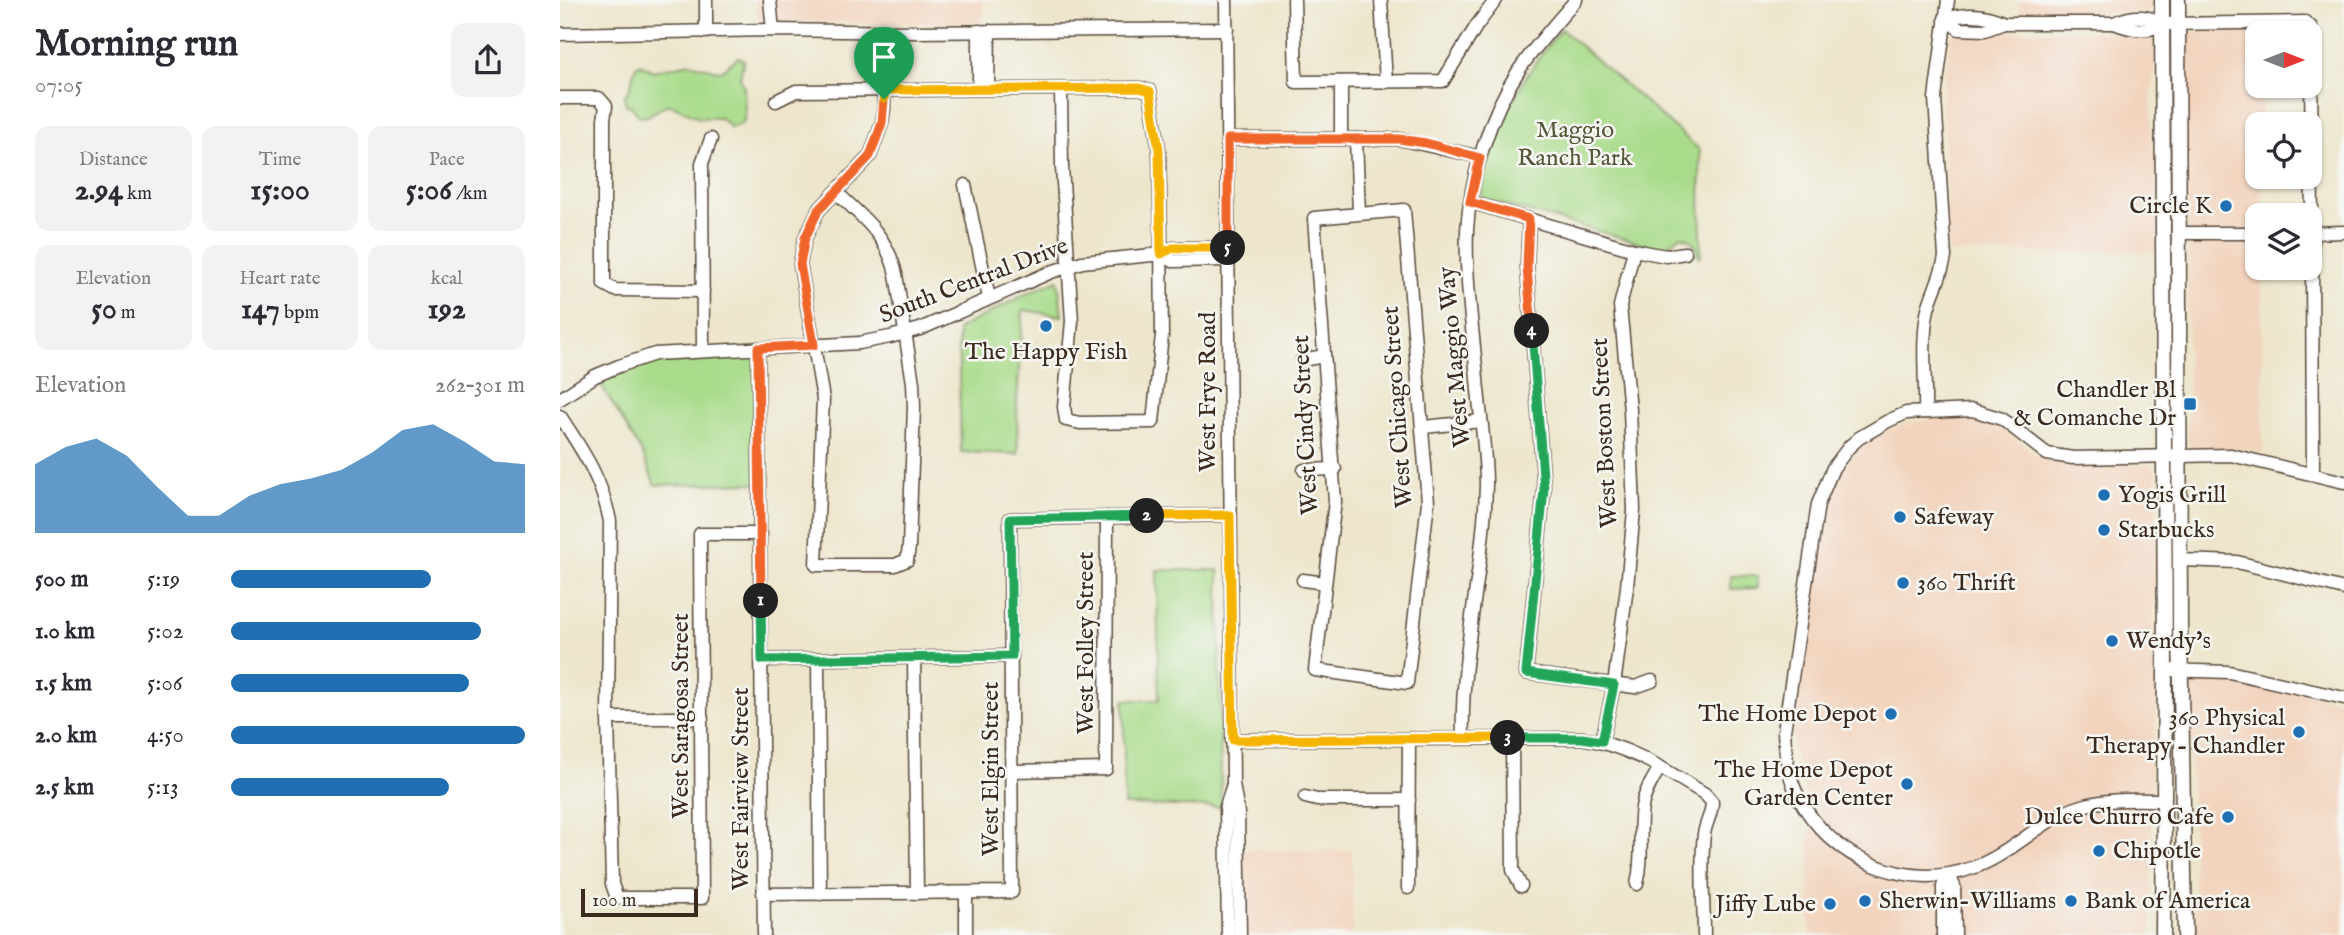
<!DOCTYPE html>
<html lang="en">
<head>
<meta charset="utf-8">
<style>
	:root { --surface:#fff; --page:#f2f2f3; --text:#2b2b33; --muted:#7c7c81; --accent:#1f6fb2 }
	body { margin:0; font-family:"IM FELL English",serif; background:var(--page); color:var(--text); height:100vh; display:flex; flex-direction:column; font-size:26px; white-space:nowrap }
	* { box-sizing:border-box; margin:0 }
	p { font-size:23px; color:var(--muted) }
	.icon { flex:none; width:38px; height:38px; fill:none; stroke:currentColor; stroke-width:2; stroke-linecap:round; stroke-linejoin:round }
	.map { position:relative; flex:1; overflow:hidden }
	.side { display:flex; flex-direction:column; background:var(--surface); width:560px }
	.side>* { flex:none }
	.needle { width:46px; rotate:90deg }
	.tools { position:absolute; left:1685px; top:21px; display:grid; gap:14px }
	.tools a { display:grid; place-items:center; width:77px; height:77px; border-radius:14px; background:var(--surface); box-shadow:0 2px 5px #0004; font-size:35px }
	.scale { position:absolute; left:21px; bottom:18px; width:117px; box-sizing:border-box; padding-left:7px; border:4px solid #3b2a1e; border-top:0; font-size:19px; line-height:24px; white-space:nowrap; color:#3b2a1e; -webkit-text-stroke:5px #f6f6f2; paint-order:stroke }
	.pin { position:absolute; display:grid; place-items:center; width:60px; height:60px; color:#fff; margin:-72px -30px; border-radius:50% 50% 50% 0; rotate:-45deg; box-shadow:0 0 7px #0007 }
	.pin .icon { rotate:45deg }
	.km { position:absolute; width:35px; height:35px; margin:-18px; border-radius:50%; background:#222; color:#fff; font-size:19px; line-height:35px; text-align:center }
	.round { display:grid; place-items:center; flex:none; width:74px; height:74px; border-radius:14px; background:var(--page) }
	.summary { display:flex; align-items:center; justify-content:space-between; height:119px; padding:0 35px }
	h1 { font-size:38px; font-weight:700; line-height:52px }
	.figures { display:grid; grid-template-columns:repeat(3,1fr); gap:10px; height:119px; padding:7px 35px }
	.figures div { display:grid; align-content:center; border-radius:14px; background:var(--page); text-align:center }
	.figures b { font-size:30px; font-weight:700 }
	.figures small { font-size:19px; font-weight:400 }
	.figures p { font-size:19px }
	.chart { height:196px; padding:14px 35px }
	.chart p { display:flex; justify-content:space-between }
	.chart svg { width:100%; height:126px; margin-top:7px; fill:var(--accent); opacity:.7 }
	ul { padding:0 35px; list-style:none; font-size:23px }
	li { display:grid; grid-template-columns:112px 84px 1fr; align-items:center; height:52px }
	li i { height:18px; border-radius:9px; background:var(--accent) }
	main { display:flex; flex:1; min-height:0 }
	.map>svg:first-child { display:block }
</style>
</head>
<body>
<main>
<section class="side">
<div class="summary"><div><h1>Morning run</h1><p>07:05</p></div><a class="round"><svg class="icon" aria-label="share" viewBox="0 0 24 24"><path d="M12 15V3M7 8l5-5 5 5M5 13v7h14v-7"/></svg></a></div>
<div class="figures">
<div><p>Distance</p><b>2.94<small> km</small></b></div>
<div><p>Time</p><b>15:00</b></div>
<div><p>Pace</p><b>5:06<small> /km</small></b></div>
</div>
<div class="figures">
<div><p>Elevation</p><b>50<small> m</small></b></div>
<div><p>Heart rate</p><b>147<small> bpm</small></b></div>
<div><p>kcal</p><b>192</b></div>
</div>
<div class="chart"><p><span>Elevation</span>262–301 m</p>
<svg viewBox="0 0 160 44" preserveAspectRatio="none"><path d="M0 44V20L10 14L20 11L30 17L40 28L50 38L60 38L70 31L80 27L90 25L100 22L110 16L120 8L130 6L140 12L150 19L160 20V44z"/></svg>
</div>
<ul>
<li><b>500 m</b>5:19<i style="width:68%"></i></li>
<li><b>1.0 km</b>5:02<i style="width:85%"></i></li>
<li><b>1.5 km</b>5:06<i style="width:81%"></i></li>
<li><b>2.0 km</b>4:50<i style="width:100%"></i></li>
<li><b>2.5 km</b>5:13<i style="width:74%"></i></li>
</ul>
</section>
<div class="map">
<svg width="1784" height="935" viewBox="0 0 1784 935">
	<rect width="100%" height="100%" fill="#f6f6f2"/>
	<filter id="ink" filterUnits="userSpaceOnUse"><feTurbulence type="fractalNoise" baseFrequency=".0143" numOctaves="2"/><feDisplacementMap in="SourceGraphic" scale="14" xChannelSelector="R" yChannelSelector="G"/><feConvolveMatrix kernelMatrix="1 2 1 2 8 2 1 2 1" color-interpolation-filters="sRGB"/></filter>
	<filter id="wash" filterUnits="userSpaceOnUse"><feTurbulence type="fractalNoise" baseFrequency=".00686" numOctaves="4" result="noise"/><feDisplacementMap in="SourceGraphic" scale="28" xChannelSelector="R" yChannelSelector="G"/><feGaussianBlur stdDeviation="1.57" result="paint"/><feColorMatrix in="noise" values="0 0 0 0 0 0 0 0 0 0 0 0 0 0 0 0 0 1.4 0 .05"/><feComposite in="paint" operator="in"/></filter>
	<g filter="url(#wash)">
		<rect width="100%" height="100%" fill="#ede6cc"/>
		<g fill="#f2d4be">
			<polygon points="196,0 423,0 423,23 196,22"/>
			<polygon points="1460,0 1595,0 1595,1 1590,11 1584,12 1460,17"/>
			<polygon points="1702,30 1702,33 1698,33 1698,86 1702,86 1702,124 1698,124 1698,177 1702,177 1702,215 1698,215 1698,268 1702,268 1703,453 1687,450 1638,449 1630,446 1628,442 1626,43 1630,33 1636,31"/>
			<polygon points="1493,31 1588,34 1594,38 1595,62 1591,93 1591,134 1596,165 1597,252 1389,253 1382,98 1391,35 1396,33"/>
			<polygon points="1376,418 1415,418 1429,422 1438,425 1477,456 1502,464 1585,464 1593,467 1596,472 1597,561 1593,612 1594,655 1598,704 1592,749 1591,935 1250,935 1249,833 1262,817 1248,797 1239,776 1233,743 1232,723 1264,514 1271,490 1285,464 1301,448 1331,428 1348,422"/>
			<polygon points="1659,675 1784,702 1784,935 1637,935 1635,931 1629,683 1635,676"/>
			<polygon points="679,849 792,851 792,935 680,935"/>
		</g>
		<g fill="#a9db8a" stroke="#728254" stroke-width="2">
			<path d="M 1001,29 L 1140,150 L 1141,257 L 1138,257 C 1137,245 1133,239 1121,236 L 1111,242 L 1108,247 L 1101,249 L 927,200 L 922,196 C 920,186 924,174 927,164 C 941,112 968,70 1001,29 Z"/>
			<path d="M 178,57 L 184,60 L 180,77 L 184,88 L 185,116 L 183,123 L 170,128 L 169,125 L 160,118 L 140,118 L 112,105 L 106,105 L 86,117 L 79,116 L 71,106 L 66,105 L 64,97 C 75,84 70,76 77,65 L 80,64 L 93,71 L 130,63 L 158,71 L 163,70 Z"/>
			<polygon points="498,280 502,316 463,310 457,403 458,454 401,452 398,329 468,293"/>
			<polygon points="198,348 200,483 95,485 83,455 36,376 95,354"/>
			<polygon points="597,570 659,570 661,807 564,805 564,700 599,700"/>
			<polygon points="1171,576 1198,576 1198,588 1171,589"/>
		</g>
	</g>
	<g filter="url(#ink)">
		<g fill="none" stroke-linecap="round" stroke-linejoin="round">
			<defs>
				<g id="minor">
					<polyline points="146,0 146,32"/>
					<polyline points="210,0 213,30"/>
					<polyline points="666,0 673,784 678,813 680,935"/>
					<polyline points="734,0 736,82 883,81 917,25 936,0"/>
					<polyline points="821,0 826,82"/>
					<path d="M 1385,19 L 1399,29 L 1425,30 L 1444,23 L 1554,23 C 1572,30 1586,33 1603,24 L 1745,22 L 1751,27 L 1753,474"/>
					<path d="M 1385,19 C 1405,13 1425,13 1444,23"/>
					<path d="M 1554,23 C 1572,15 1586,14 1603,24"/>
					<polyline points="419,31 419,89"/>
					<polyline points="0,34 213,30 353,32 667,29"/>
					<polyline points="781,82 781,138"/>
					<polyline points="428,89 429,31"/>
					<polyline points="0,98 39,98 46,106 44,119 44,284 55,290 143,291"/>
					<polyline points="216,101 236,91 579,88 590,91 599,150 601,239 602,335 593,422 520,423 506,420 504,407 512,321 502,167 501,89"/>
					<polyline points="668,139 839,139 920,157"/>
					<polyline points="796,139 799,213"/>
					<polyline points="405,185 429,298"/>
					<path d="M 277,193 C 305,219 327,236 336,274 L 353,383 L 354,407 L 349,547 L 347,560 L 335,565 L 256,565 L 263,399 L 240,264 L 245,238 L 258,211 L 310,156 L 322,123 L 324,108 L 324,90"/>
					<polyline points="910,202 1074,250 1106,256 1125,253"/>
					<polygon points="844,210 868,502 847,683 755,670 775,501 754,218"/>
					<polyline points="969,219 967,267 984,489 966,673 1075,687 1092,681"/>
					<polyline points="1620,233 1698,233"/>
					<polyline points="1750,233 1784,232"/>
					<polyline points="602,254 613,261 669,260"/>
					<polyline points="198,348 204,935"/>
					<polyline points="143,351 142,163 151,139"/>
					<polyline points="742,360 764,356"/>
					<polyline points="0,399 35,376 59,366 95,354 299,343 330,337 360,329 491,272 522,262 602,254 613,248 669,248"/>
					<path d="M 1365,412 C 1366,379 1361,341 1368,309 C 1373,291 1382,275 1385,257 L 1375,98 L 1388,0"/>
					<path d="M 0,416 C 24,453 41,477 50,521 L 48,718 L 52,884 L 57,898 L 142,898 L 140,534 L 201,534"/>
					<polyline points="864,427 921,421"/>
					<polyline points="744,470 775,469"/>
					<polyline points="1620,560 1677,562 1784,589"/>
					<polyline points="743,580 765,583"/>
					<polyline points="354,657 357,893"/>
					<polyline points="258,659 260,894"/>
					<polyline points="202,660 452,656"/>
					<polyline points="1605,670 1669,672 1784,698"/>
					<polyline points="48,718 142,718"/>
					<polyline points="952,737 953,870 961,886"/>
					<path d="M 903,738 C 900,654 924,570 926,485 C 926,450 920,414 917,379 C 913,330 905,280 907,230 C 910,178 930,114 959,70 C 976,45 996,23 1016,0"/>
					<path d="M 672,740 L 1022,738 C 1072,747 1103,769 1145,794 L 1152,802 C 1152,814 1146,822 1144,834 C 1140,867 1144,902 1144,935"/>
					<polyline points="1042,741 1054,685 1067,587 1074,510 1070,410 1060,306 1074,250"/>
					<polyline points="452,771 546,769 547,517"/>
					<polyline points="745,797 757,800 849,800"/>
					<path d="M 1604,800 C 1575,800 1546,798 1519,807 C 1481,819 1451,855 1412,868 C 1347,892 1271,859 1239,798 C 1228,778 1225,754 1224,731 L 1258,504 L 1273,468 L 1289,447 L 1299,438 L 1328,421 L 1346,413 L 1413,410 L 1442,419 L 1487,454 L 1513,458 L 1671,455 L 1784,482"/>
					<polyline points="1389,875 1394,886 1395,935"/>
					<path d="M 1077,884 C 1084,857 1078,834 1082,807 C 1084,792 1093,780 1100,767"/>
					<polyline points="848,888 849,739"/>
					<polyline points="203,894 452,892 450,519 670,515"/>
					<polyline points="406,894 406,935"/>
					<polyline points="668,935 666,807 672,787"/>
					<polyline points="1383,935 1383,886 1389,875"/>
				</g>
				<g id="major">
					<polyline points="1602,0 1605,670 1603,935"/>
					<polyline points="1618,0 1620,624 1625,935"/>
				</g>
			</defs>
			<use href="#minor" stroke="#564638" stroke-width="15"/>
			<use href="#major" stroke="#564638" stroke-width="17"/>
			<use href="#minor" stroke="#fff" stroke-width="12"/>
			<use href="#major" stroke="#fff" stroke-width="14"/>
		</g>
	</g>
	<g fill="none" stroke-linecap="round" stroke-linejoin="round" filter="url(#ink)">
		<defs>
			<polyline id="split-1" points="201,601 198,348 254,345 240,264 245,238 258,211 310,156 322,123 324,99"/>
			<polyline id="split-2" points="201,601 202,660 452,656 450,519 587,516"/>
			<polyline id="split-3" points="587,516 670,515 673,740 948,738"/>
			<polyline id="split-4" points="948,738 1022,738 1042,741 1054,685 966,673 984,489 972,331"/>
			<polyline id="split-5" points="668,248 668,139 839,139 866,143 920,158 910,202 969,219 967,267 972,331"/>
			<polyline id="split-6" points="324,99 324,90 579,88 590,91 599,150 601,254 613,248 668,248"/>
		</defs>
		<use href="#split-1" stroke="#fff" stroke-width="14"/>
		<use href="#split-2" stroke="#fff" stroke-width="14"/>
		<use href="#split-3" stroke="#fff" stroke-width="14"/>
		<use href="#split-4" stroke="#fff" stroke-width="14"/>
		<use href="#split-5" stroke="#fff" stroke-width="14"/>
		<use href="#split-6" stroke="#fff" stroke-width="14"/>
		<use href="#split-1" stroke="#f0652b" stroke-width="9"/>
		<use href="#split-2" stroke="#22a559" stroke-width="9"/>
		<use href="#split-3" stroke="#f5b400" stroke-width="9"/>
		<use href="#split-4" stroke="#22a559" stroke-width="9"/>
		<use href="#split-5" stroke="#f0652b" stroke-width="9"/>
		<use href="#split-6" stroke="#f5b400" stroke-width="9"/>
	</g>
	<g fill="#1f6fb2" stroke="#f6f6f2" stroke-width="2.5">
		<circle cx="1666" cy="206" r="7"/>
		<circle cx="486" cy="326" r="7"/>
		<rect x="1623" y="397" width="14" height="14" rx="3.5"/>
		<circle cx="1544" cy="495" r="7"/>
		<circle cx="1340" cy="517" r="7"/>
		<circle cx="1544" cy="530" r="7"/>
		<circle cx="1343" cy="583" r="7"/>
		<circle cx="1552" cy="641" r="7"/>
		<circle cx="1331" cy="714" r="7"/>
		<circle cx="1739" cy="732" r="7"/>
		<circle cx="1347" cy="784" r="7"/>
		<circle cx="1668" cy="817" r="7"/>
		<circle cx="1539" cy="851" r="7"/>
		<circle cx="1305" cy="901" r="7"/>
		<circle cx="1511" cy="901" r="7"/>
		<circle cx="1270" cy="904" r="7"/>
	</g>
	<g text-anchor="middle" dominant-baseline="central" stroke-width="5" stroke-linejoin="round" paint-order="stroke">
		<g font-size="24" fill="#565639" stroke="#f6f6f2">
			<text x="1015" y="130">Maggio<tspan x="1015" dy="28">Ranch Park</tspan></text>
		</g>
		<g font-size="24" fill="#3b2a1e" stroke="#f6f6f2" text-anchor="start">
			<text x="1652" y="206" text-anchor="end">Circle K</text>
			<text x="486" y="352" text-anchor="middle">The Happy Fish</text>
			<text x="1616" y="390" text-anchor="end">Chandler Bl<tspan x="1616" dy="28">&amp; Comanche Dr</tspan></text>
			<text x="1558" y="495">Yogis Grill</text>
			<text x="1354" y="517">Safeway</text>
			<text x="1558" y="530">Starbucks</text>
			<text x="1357" y="583">360 Thrift</text>
			<text x="1566" y="641">Wendy's</text>
			<text x="1317" y="714" text-anchor="end">The Home Depot</text>
			<text x="1725" y="718" text-anchor="end">360 Physical<tspan x="1725" dy="28">Therapy - Chandler</tspan></text>
			<text x="1333" y="770" text-anchor="end">The Home Depot<tspan x="1333" dy="28">Garden Center</tspan></text>
			<text x="1654" y="817" text-anchor="end">Dulce Churro Cafe</text>
			<text x="1553" y="851">Chipotle</text>
			<text x="1319" y="901">Sherwin-Williams</text>
			<text x="1525" y="901">Bank of America</text>
			<text x="1256" y="904" text-anchor="end">Jiffy Lube</text>
		</g>
		<g font-size="24" fill="#3b2a1e" stroke="#f6f6f2">
			<text transform="translate(414 281) rotate(-21)">South Central Drive</text>
			<text transform="translate(895 357) rotate(-95)">West Maggio Way</text>
			<text transform="translate(648 392) rotate(-90)">West Frye Road</text>
			<text transform="translate(838 407) rotate(-94)">West Chicago Street</text>
			<text transform="translate(746 425) rotate(-93)">West Cindy Street</text>
			<text transform="translate(1045 433) rotate(-93)">West Boston Street</text>
			<text transform="translate(526 643) rotate(-90)">West Folley Street</text>
			<text transform="translate(121 716) rotate(-90)">West Saragosa Street</text>
			<text transform="translate(431 769) rotate(-90)">West Elgin Street</text>
			<text transform="translate(181 789) rotate(-90)">West Fairview Street</text>
		</g>
	</g>
</svg>
<div class="tools">
<a><svg class="needle" viewBox="-14 -14 28 28"><path d="M0-13l5 13h-10z" fill="#e53935"/><path d="M0 13l5-13h-10z" fill="#7c7c81"/></svg></a>
<a><svg class="icon" aria-label="locate" viewBox="0 0 24 24"><circle cx="12" cy="12" r="6"/><path d="M12 2v4M12 18v4M2 12h4M18 12h4"/></svg></a>
<a><svg class="icon" aria-label="layers" viewBox="0 0 24 24"><path d="M12 4l9 5-9 5-9-5zM3 14l9 5 9-5"/></svg></a>
</div>
<div class="scale">100 m</div>
<div class="pin" style="left:324px;top:99px;background:#1e9e55"><svg class="icon" aria-label="arrive" viewBox="0 0 24 24"><path d="M6 21V4h12l-3 4 3 4H6"/></svg></div>
<b class="km" style="left:201px;top:601px">1</b>
<b class="km" style="left:587px;top:516px">2</b>
<b class="km" style="left:948px;top:738px">3</b>
<b class="km" style="left:972px;top:331px">4</b>
<b class="km" style="left:668px;top:248px">5</b>
</div>
</main>
</body>
</html>
